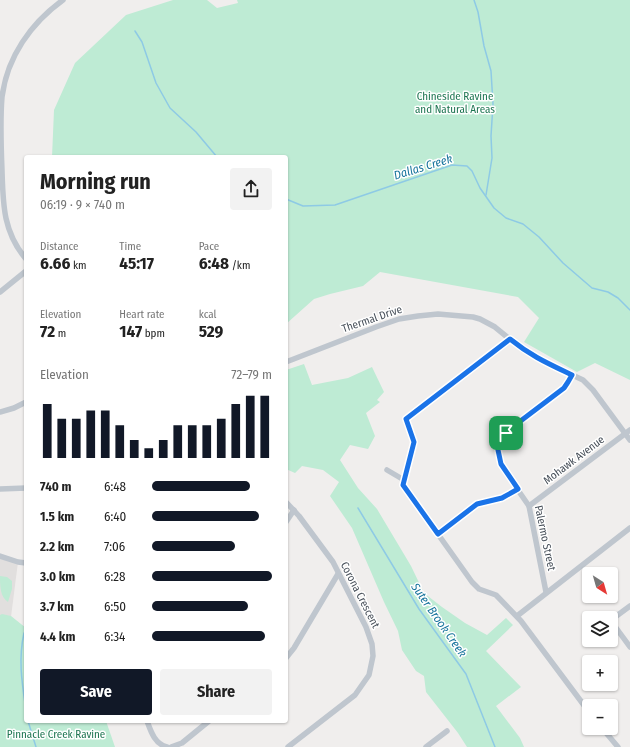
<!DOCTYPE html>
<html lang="en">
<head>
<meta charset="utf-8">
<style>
	:root { --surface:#fff; --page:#f2f2f2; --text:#222; --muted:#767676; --accent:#111827 }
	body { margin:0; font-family:"Fira Sans Condensed",sans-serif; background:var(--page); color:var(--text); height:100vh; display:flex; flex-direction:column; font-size:15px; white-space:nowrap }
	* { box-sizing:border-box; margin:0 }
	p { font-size:13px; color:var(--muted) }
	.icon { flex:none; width:22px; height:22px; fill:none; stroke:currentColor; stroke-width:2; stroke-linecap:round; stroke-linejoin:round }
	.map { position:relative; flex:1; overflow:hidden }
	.sheet { position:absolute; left:24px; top:155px; width:264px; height:568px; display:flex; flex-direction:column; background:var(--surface); border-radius:4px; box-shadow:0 1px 3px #0004 }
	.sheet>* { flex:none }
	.needle { width:26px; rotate:143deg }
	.fabs { position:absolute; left:582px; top:567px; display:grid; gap:8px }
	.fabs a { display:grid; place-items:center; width:36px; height:36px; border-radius:4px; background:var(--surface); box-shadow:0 1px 3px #0004; font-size:20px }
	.pin { position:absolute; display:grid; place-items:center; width:34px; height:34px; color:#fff; margin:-17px; border-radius:8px; box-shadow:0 2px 6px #0006 }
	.round { display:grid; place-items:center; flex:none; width:42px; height:42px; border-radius:4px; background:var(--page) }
	.headline { display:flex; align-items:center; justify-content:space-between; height:68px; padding:0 16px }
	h1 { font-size:22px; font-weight:700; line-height:30px }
	.metrics { display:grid; grid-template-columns:repeat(3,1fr); gap:6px; height:68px; padding:4px 16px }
	.metrics div { display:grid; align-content:center }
	.metrics b { font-size:17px; font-weight:700 }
	.metrics small { font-size:11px; font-weight:400 }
	.metrics p { font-size:11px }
	.chart { height:112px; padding:8px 16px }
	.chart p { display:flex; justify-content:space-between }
	.chart svg { width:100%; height:72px; margin-top:4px; stroke:var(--accent); stroke-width:6 }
	.button { display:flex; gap:8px; margin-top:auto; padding:8px 16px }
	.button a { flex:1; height:46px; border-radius:4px; background:var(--accent); color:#fff; font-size:16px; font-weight:700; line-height:46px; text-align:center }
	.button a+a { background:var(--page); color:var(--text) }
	ul { padding:0 16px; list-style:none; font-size:13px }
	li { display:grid; grid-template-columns:64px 48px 1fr; align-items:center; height:30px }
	li i { height:10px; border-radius:5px; background:var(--accent) }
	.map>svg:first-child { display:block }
</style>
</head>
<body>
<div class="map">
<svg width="630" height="747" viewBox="0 0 630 747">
	<rect width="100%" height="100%" fill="#f0eeed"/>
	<polygon fill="#e1dfde" points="0,556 18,562 11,617 0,616"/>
	<g fill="#beebd4">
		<polygon points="173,0 207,0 217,8 238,3 237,0 630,0 630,380 595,363 577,372 524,342 539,318 518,297 380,272 363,286 330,294 314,299 286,324 286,157 52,157 54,110 75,63 126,15"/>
		<polygon points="304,364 312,385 348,378 372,367 384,392 377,400 380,402 366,413 375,436 368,449 350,445 340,460 358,488 377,509 411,566 424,593 442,607 465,623 487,635 506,618 513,625 486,651 521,687 496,706 520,738 524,747 467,747 458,733 426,692 424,676 416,671 402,650 398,631 384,602 352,528 330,496 339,482 323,470 302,466 295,473 286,469 286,370"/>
		<path d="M 0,576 L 7,577 L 12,581 L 12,589 L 8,602 C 0,597 0,586 0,576 Z"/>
		<polygon points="2,614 11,616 26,628 26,721 106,721 115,747 0,747 0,615"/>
	</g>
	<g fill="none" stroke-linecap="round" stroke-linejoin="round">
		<g stroke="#8ecae5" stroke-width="1.5">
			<polyline points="474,0 478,12 484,46 491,71 493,104 491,136 492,158 486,195"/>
			<polyline points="135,31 142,42 156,83 170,108 196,132 217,157"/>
			<polyline points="286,199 303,206 335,205 452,165 467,166 472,171 480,188 494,208 506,218 523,224 539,237 563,263 592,288 608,292 618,298 630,310"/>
			<polyline points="358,508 419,609 466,674 495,747"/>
			<path d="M 24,633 C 18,660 22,683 26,710"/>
			<polyline points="28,721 36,747"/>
		</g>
		<g stroke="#bfc6ce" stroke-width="5.5">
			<path d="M 26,259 C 3,232 3,204 2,170 C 1,146 0,121 2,97 C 7,57 31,23 63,0"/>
			<polyline points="0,292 26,271"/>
			<polyline points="510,339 406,419 414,442 403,485 472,582 479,589 496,595 521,621 589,712"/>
			<polyline points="286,362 376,327 399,319 418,316 438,314 473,317 480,319 495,327 523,350 538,359 583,380 593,390 630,440"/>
			<polyline points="0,412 14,408 26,402"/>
			<polyline points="387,470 404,480"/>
			<polyline points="0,489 26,488"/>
			<polyline points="286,502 299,516 333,562 366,627 372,644 373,656 369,675 355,695 288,747"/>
			<polyline points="529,506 630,430"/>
			<polyline points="286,522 294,510"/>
			<polyline points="438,534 477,504 502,498 518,489"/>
			<polyline points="0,556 18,562 26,563"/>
			<polyline points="546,592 529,506 504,470 500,462 498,450 499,443 506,433 564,388 569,382 572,375"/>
			<polyline points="517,616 630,528"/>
			<polyline points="611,620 630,606"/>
			<polyline points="611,621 630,647"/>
			<polyline points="286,658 294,648 338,574"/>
			<path d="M 147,721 C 151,732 155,744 167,747"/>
			<polyline points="602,728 618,747"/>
			<polyline points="171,747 182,743 209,721"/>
			<polyline points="426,747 447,731"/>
		</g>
	</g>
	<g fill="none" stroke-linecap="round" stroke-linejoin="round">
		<defs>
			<path id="route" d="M 510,339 C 531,356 547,363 572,375 L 568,382 L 564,388 L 510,429 L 500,440 L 498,450 L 501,464 L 518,489 L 502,498 L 477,504 L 438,534 L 403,485 L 414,442 L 406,419 Z"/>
		</defs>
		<use href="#route" stroke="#fff" stroke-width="8"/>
		<use href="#route" stroke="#1a73e8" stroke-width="5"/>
	</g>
	<g text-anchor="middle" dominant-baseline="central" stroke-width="3" stroke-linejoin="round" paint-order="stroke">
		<g font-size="11" fill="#1d7551" stroke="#fff">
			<text x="455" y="96">Chineside Ravine<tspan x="455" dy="13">and Natural Areas</tspan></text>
			<text x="56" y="734">Pinnacle Creek Ravine</text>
		</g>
		<g font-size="11" fill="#474f59" stroke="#fff">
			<text transform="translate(372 319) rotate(-19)">Thermal Drive</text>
			<text transform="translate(574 460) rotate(-37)">Mohawk Avenue</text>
			<text transform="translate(545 538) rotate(78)">Palermo Street</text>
			<text transform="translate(360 595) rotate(63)">Corona Crescent</text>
		</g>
		<g font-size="12" font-style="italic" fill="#17749c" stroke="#fff">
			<text transform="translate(423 167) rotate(-17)">Dallas Creek</text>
			<text transform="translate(439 620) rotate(55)">Suter Brook Creek</text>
		</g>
	</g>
</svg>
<div class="fabs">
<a><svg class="needle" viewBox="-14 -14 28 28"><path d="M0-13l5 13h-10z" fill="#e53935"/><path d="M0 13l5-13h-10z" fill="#767676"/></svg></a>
<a><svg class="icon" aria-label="layers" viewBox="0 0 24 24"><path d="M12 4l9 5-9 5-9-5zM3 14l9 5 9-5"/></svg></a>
<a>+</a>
<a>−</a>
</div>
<div class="pin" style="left:506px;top:433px;background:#1e9e55"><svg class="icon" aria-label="arrive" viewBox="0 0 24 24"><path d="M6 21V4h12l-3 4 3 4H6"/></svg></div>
<section class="sheet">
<div class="headline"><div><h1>Morning run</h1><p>06:19 · 9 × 740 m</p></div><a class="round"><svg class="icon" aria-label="share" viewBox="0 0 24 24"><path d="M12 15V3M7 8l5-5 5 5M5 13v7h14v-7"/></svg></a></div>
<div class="metrics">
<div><p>Distance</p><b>6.66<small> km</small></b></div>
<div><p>Time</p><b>45:17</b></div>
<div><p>Pace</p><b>6:48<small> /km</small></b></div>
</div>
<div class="metrics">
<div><p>Elevation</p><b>72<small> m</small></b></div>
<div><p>Heart rate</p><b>147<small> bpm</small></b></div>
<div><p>kcal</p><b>529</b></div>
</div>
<div class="chart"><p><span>Elevation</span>72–79 m</p>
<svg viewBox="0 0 160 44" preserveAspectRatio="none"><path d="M5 44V11M15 44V20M25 44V20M35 44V15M45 44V15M55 44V24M65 44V33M75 44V38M85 44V33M95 44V24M105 44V24M115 44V24M125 44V20M135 44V11M145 44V6M155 44V6"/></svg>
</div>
<ul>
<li><b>740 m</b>6:48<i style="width:82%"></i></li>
<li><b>1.5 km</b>6:40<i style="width:89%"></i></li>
<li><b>2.2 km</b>7:06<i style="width:69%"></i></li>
<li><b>3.0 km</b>6:28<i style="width:100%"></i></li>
<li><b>3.7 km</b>6:50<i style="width:80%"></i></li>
<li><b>4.4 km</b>6:34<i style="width:94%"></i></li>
</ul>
<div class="button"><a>Save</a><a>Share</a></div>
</section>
</div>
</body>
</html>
